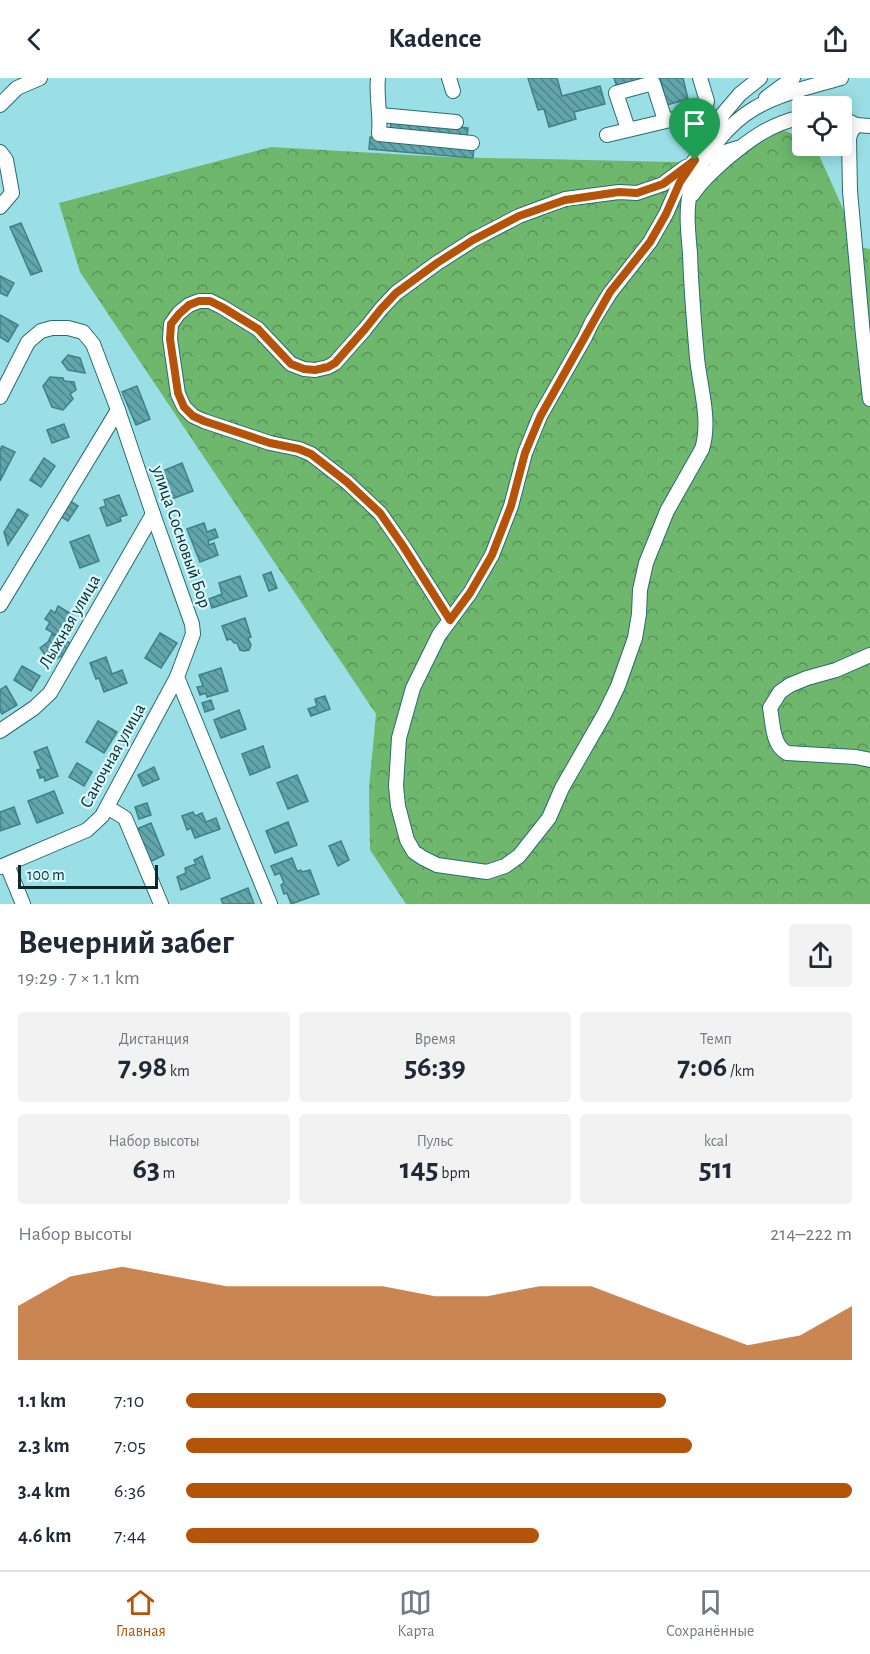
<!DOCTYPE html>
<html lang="ru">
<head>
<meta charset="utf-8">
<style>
	:root { --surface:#fff; --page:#f2f2f3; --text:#1f2937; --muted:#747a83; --line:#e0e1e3; --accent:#b45309 }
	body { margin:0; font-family:"Alegreya Sans",sans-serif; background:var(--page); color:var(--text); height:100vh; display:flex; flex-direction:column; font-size:22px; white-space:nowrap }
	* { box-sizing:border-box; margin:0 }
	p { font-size:20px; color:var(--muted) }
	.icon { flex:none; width:33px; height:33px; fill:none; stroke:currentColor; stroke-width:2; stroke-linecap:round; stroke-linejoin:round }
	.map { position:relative; height:826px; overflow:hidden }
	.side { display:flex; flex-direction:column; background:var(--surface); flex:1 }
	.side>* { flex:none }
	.fabs { position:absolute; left:792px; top:18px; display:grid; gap:12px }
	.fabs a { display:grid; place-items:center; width:60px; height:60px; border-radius:6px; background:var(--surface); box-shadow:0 3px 15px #0003; font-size:30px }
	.scale { position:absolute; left:18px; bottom:15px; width:140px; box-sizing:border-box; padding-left:6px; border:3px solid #0c292c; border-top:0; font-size:16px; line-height:21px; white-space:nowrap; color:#0c292c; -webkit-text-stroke:4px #d8f9fc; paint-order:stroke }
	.pin { position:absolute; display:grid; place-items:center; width:51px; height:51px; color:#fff; margin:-62px -26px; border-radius:50% 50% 50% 0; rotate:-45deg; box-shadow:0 0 6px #0007 }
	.pin .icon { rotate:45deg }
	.round { display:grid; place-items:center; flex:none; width:63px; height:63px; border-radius:6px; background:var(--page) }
	.summary { display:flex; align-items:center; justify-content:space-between; height:102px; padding:0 18px }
	h1 { font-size:33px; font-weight:700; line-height:45px }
	.metrics { display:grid; grid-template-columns:repeat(3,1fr); gap:9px; height:102px; padding:6px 18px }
	.metrics div { display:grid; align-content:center; border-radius:6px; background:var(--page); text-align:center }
	.metrics b { font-size:30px; font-weight:700 }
	.metrics small { font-size:16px; font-weight:400 }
	.metrics p { font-size:16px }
	.chart { height:168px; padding:12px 18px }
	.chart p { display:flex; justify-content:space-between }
	.chart svg { width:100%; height:108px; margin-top:6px; fill:var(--accent); opacity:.7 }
	ul { padding:0 18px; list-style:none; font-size:20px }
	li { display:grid; grid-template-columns:96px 72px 1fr; align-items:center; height:45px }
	li i { height:15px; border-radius:8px; background:var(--accent) }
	header { display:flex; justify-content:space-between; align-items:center; height:78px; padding:0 18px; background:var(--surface); font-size:27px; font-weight:700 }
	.menu { display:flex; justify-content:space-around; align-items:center; height:84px; border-top:2px solid var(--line); background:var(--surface); font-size:16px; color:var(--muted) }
	.menu a { display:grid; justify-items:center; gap:3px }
	.menu .current { color:var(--accent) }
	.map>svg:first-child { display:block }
</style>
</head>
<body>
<header><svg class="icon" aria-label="back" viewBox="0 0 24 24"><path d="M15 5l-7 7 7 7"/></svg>Kadence<svg class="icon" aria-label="share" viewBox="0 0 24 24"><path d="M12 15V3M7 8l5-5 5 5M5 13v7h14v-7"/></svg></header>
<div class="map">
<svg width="870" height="826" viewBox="0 0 870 826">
	<defs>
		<pattern id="forest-crowns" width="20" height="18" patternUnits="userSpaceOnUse" patternTransform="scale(1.5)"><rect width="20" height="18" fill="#6eb76d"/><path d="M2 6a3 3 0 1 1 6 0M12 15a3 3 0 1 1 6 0" fill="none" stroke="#59955a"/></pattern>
		<pattern id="building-back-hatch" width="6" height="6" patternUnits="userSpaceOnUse" patternTransform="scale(1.5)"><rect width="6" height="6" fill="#62a5ab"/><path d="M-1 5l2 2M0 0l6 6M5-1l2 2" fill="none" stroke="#4f868b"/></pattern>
	</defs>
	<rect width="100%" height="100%" fill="#9adfe5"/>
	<polygon fill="url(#forest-crowns)" points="783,52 802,60 802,68 815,68 860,169 870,171 870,826 406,826 370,772 369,710 376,636 80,194 59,125 271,69 446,79 719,85"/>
	<g fill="url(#building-back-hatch)" stroke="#3e8188" stroke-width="1.5">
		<polygon points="528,0 557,0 562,18 600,8 605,26 574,34 576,41 549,49 544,31 538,32"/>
		<polygon points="614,0 643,0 644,1 617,9"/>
		<polygon points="660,0 683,0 688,21 667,27"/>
		<polygon points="391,43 468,50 467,60 390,53"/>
		<polygon points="370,59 474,69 473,80 369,71"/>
		<polygon points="21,145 42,193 31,197 10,149"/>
		<polygon points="0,198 14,205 7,218 0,215"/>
		<polygon points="0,237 18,247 8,264 0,259"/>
		<polygon points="68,277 80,280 85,295 68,292 62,284"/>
		<polygon points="50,299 63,300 64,303 74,304 76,312 70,316 73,321 63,332 52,329 43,308"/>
		<polygon points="137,308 150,341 136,347 122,314"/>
		<polygon points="64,346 69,359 52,365 47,352"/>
		<polygon points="2,368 15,374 0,403 0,372"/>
		<polygon points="44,380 55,388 41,409 30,402"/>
		<polygon points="182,385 193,413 169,422 158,395"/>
		<polygon points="119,417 127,437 120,439 121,443 107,448 100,430 106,428 104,422"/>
		<polygon points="70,423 78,428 68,443 60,438"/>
		<polygon points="18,431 28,437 8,467 4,454"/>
		<polygon points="204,445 207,454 215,451 218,459 208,463 209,467 214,465 218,477 200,484 187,451"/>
		<polygon points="89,457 99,483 80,490 70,464"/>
		<polygon points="271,494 277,510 269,513 263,497"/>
		<polygon points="240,498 247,518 212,530 209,521 222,516 219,505"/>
		<polygon points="58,528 73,537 60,559 46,551 50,544 45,541 51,532 55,535"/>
		<polygon points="245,540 251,559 248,560 251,567 249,572 244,573 240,572 237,565 234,565 231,561 227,562 222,548"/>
		<polygon points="160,555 177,565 161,590 145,580"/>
		<polygon points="52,556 72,566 65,580 61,578 51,585 40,570 48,564"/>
		<polygon points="106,579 112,596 122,592 127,605 104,614 99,600 96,601 90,585"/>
		<polygon points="22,588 40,598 31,613 14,602"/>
		<polygon points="221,590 228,613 207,619 206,615 200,617 197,609 203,608 199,597"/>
		<polygon points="6,608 17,627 2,636 0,633 0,612"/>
		<polygon points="325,618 330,631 311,638 308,631 317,628 315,621"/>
		<polygon points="211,622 214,631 205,634 202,625"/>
		<polygon points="239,632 246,651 221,660 214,642"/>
		<polygon points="98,643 117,654 104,675 86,664"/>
		<polygon points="263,668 270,689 250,697 242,676"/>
		<polygon points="47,669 58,698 45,703 44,699 40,700 37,692 41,691 34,674"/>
		<polygon points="77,685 92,694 84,708 69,699"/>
		<polygon points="154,689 159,701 143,708 138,697"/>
		<polygon points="297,697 308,723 288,731 277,705"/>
		<polygon points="54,713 63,735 37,745 28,723"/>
		<polygon points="147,725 151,737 139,741 135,729"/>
		<polygon points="14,729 20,746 0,753 0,734"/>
		<polygon points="193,734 195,738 202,735 206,744 216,740 220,751 195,760 191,750 187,752 182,738"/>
		<polygon points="288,744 297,767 275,775 266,753"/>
		<polygon points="151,745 164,777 150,784 137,751"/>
		<polygon points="341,763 349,782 338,788 329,768"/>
		<polygon points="202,778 210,800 181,812 177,799 186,795 185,790 196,786 194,782"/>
		<polygon points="292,780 297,793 301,792 302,794 310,792 319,816 291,826 287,815 284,816 281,807 284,805 280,795 275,797 271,788"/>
		<polygon points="248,810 254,826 223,826 221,821"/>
	</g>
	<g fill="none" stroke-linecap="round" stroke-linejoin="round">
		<defs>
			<g id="minor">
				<path d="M 378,0 C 376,19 381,37 379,56 L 472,65"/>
				<polyline points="449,0 453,13"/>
				<path d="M 760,0 L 740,16 L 723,36 L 715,52 L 680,104 L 666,136 L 650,164 L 610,215 L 592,244 L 585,259 L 540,338 L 525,375 L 511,428 L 492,477 L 470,515 L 439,557 L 413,610 L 399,660 L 396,708 L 398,728 L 407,762 L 414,774 L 423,780 L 437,787 L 487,794 L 505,788 L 519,778 L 549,740 L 562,710 L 605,635 L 618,608 L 635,560 L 639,536 L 640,512 L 646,485 L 667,433 L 702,371 C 711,343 700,309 697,280 C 694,245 691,210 690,175 C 688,153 685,128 692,107 C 700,80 730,44 755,30 C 781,15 813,8 841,0"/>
				<polyline points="766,20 793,0"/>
				<polyline points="0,27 17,10 40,0"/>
				<polyline points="380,37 456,44"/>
				<polyline points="842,40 856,47 870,48"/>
				<polyline points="856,47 851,54 849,60 850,113 863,257 870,321"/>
				<polyline points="628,51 616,15 653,5 665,42"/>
				<polyline points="607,57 704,34 707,23 700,0"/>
				<polyline points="0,74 6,82 12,115 0,129"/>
				<polyline points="703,81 738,70"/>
				<path d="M 693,116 C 701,103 713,93 725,82 C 750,61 770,46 802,39"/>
				<polyline points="0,319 28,264 41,253 52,250 68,250 83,254 93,266 118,332 153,436 192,546 193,556 177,599 270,826"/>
				<polyline points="0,527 118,332"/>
				<polyline points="450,542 403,468 380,435 347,404 311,376 299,371 270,365 204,343 193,338 184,329 178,316 170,261 171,246 179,235 189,227 199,223 210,223 222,229 258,251 291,286 304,291 315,292 328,289 335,285 365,251 381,231 396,215 437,185 473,162 519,138 565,121 619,114 637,115 663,106 686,89"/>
				<path d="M 870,577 L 836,592 L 807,600 L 790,607 L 780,614 L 770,630 C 773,645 772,667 787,675 L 856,679 L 870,682"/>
				<polyline points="0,653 34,630 50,615 153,436"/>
				<polyline points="107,729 125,740 161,826"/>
				<polyline points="7,787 23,826"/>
				<polyline points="0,789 87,752 102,738 177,599"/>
			</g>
		</defs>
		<use href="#minor" stroke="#276c73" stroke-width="16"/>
		<use href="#minor" stroke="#fff" stroke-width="14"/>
	</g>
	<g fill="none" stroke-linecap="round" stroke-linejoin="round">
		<defs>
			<polygon id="route" points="695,82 680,104 666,136 650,164 610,214 540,339 525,375 511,428 492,477 470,515 450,542 403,468 380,435 347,404 311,376 299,371 270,365 204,343 193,338 184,329 178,315 170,261 171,246 179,236 189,227 199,223 210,223 222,229 258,251 291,286 304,291 315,292 328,289 335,285 365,251 381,231 396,215 437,185 473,162 519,138 565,122 619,114 637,115 663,106"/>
		</defs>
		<use href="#route" stroke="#fff" stroke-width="12"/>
		<use href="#route" stroke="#b45309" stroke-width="8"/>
	</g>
	<g text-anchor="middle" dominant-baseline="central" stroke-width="4.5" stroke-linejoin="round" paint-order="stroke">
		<g font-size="18" fill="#0c292c" stroke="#d8f9fc">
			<text transform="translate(181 459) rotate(71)">улица Сосновый Бор</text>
			<text transform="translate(70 544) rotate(-60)">Лыжная улица</text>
			<text transform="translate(113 678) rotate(-61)">Саночная улица</text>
		</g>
	</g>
</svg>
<div class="fabs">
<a><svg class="icon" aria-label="locate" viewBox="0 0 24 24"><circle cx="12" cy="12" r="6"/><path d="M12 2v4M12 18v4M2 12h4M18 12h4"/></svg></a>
</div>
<div class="scale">100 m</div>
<div class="pin" style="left:695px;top:82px;background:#1e9e55"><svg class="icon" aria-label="arrive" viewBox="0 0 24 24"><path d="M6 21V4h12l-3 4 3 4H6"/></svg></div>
</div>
<section class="side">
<div class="summary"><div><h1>Вечерний забег</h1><p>19:29 · 7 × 1.1 km</p></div><a class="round"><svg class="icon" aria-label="share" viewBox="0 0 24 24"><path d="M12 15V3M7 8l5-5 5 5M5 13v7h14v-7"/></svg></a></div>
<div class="metrics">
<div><p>Дистанция</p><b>7.98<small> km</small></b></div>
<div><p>Время</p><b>56:39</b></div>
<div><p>Темп</p><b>7:06<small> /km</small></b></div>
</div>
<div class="metrics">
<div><p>Набор высоты</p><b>63<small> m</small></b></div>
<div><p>Пульс</p><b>145<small> bpm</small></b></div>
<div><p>kcal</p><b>511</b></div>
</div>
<div class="chart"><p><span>Набор высоты</span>214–222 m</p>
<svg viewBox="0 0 160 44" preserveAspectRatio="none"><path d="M0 44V22L10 10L20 6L30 10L40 14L50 14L60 14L70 14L80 18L90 18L100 14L110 14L120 22L130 30L140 38L150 34L160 22V44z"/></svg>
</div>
<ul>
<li><b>1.1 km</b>7:10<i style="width:72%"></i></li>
<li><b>2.3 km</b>7:05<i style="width:76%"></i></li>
<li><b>3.4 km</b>6:36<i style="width:100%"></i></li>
<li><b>4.6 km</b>7:44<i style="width:53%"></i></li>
</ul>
</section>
<nav class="menu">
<a class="current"><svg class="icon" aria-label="home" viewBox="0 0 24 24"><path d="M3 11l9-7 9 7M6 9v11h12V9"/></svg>Главная</a>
<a><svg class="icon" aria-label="map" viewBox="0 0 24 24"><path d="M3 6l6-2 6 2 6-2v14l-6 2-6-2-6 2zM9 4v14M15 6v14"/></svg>Карта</a>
<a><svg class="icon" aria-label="saved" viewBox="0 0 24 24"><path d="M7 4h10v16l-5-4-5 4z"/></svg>Сохранённые</a>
</nav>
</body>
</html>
